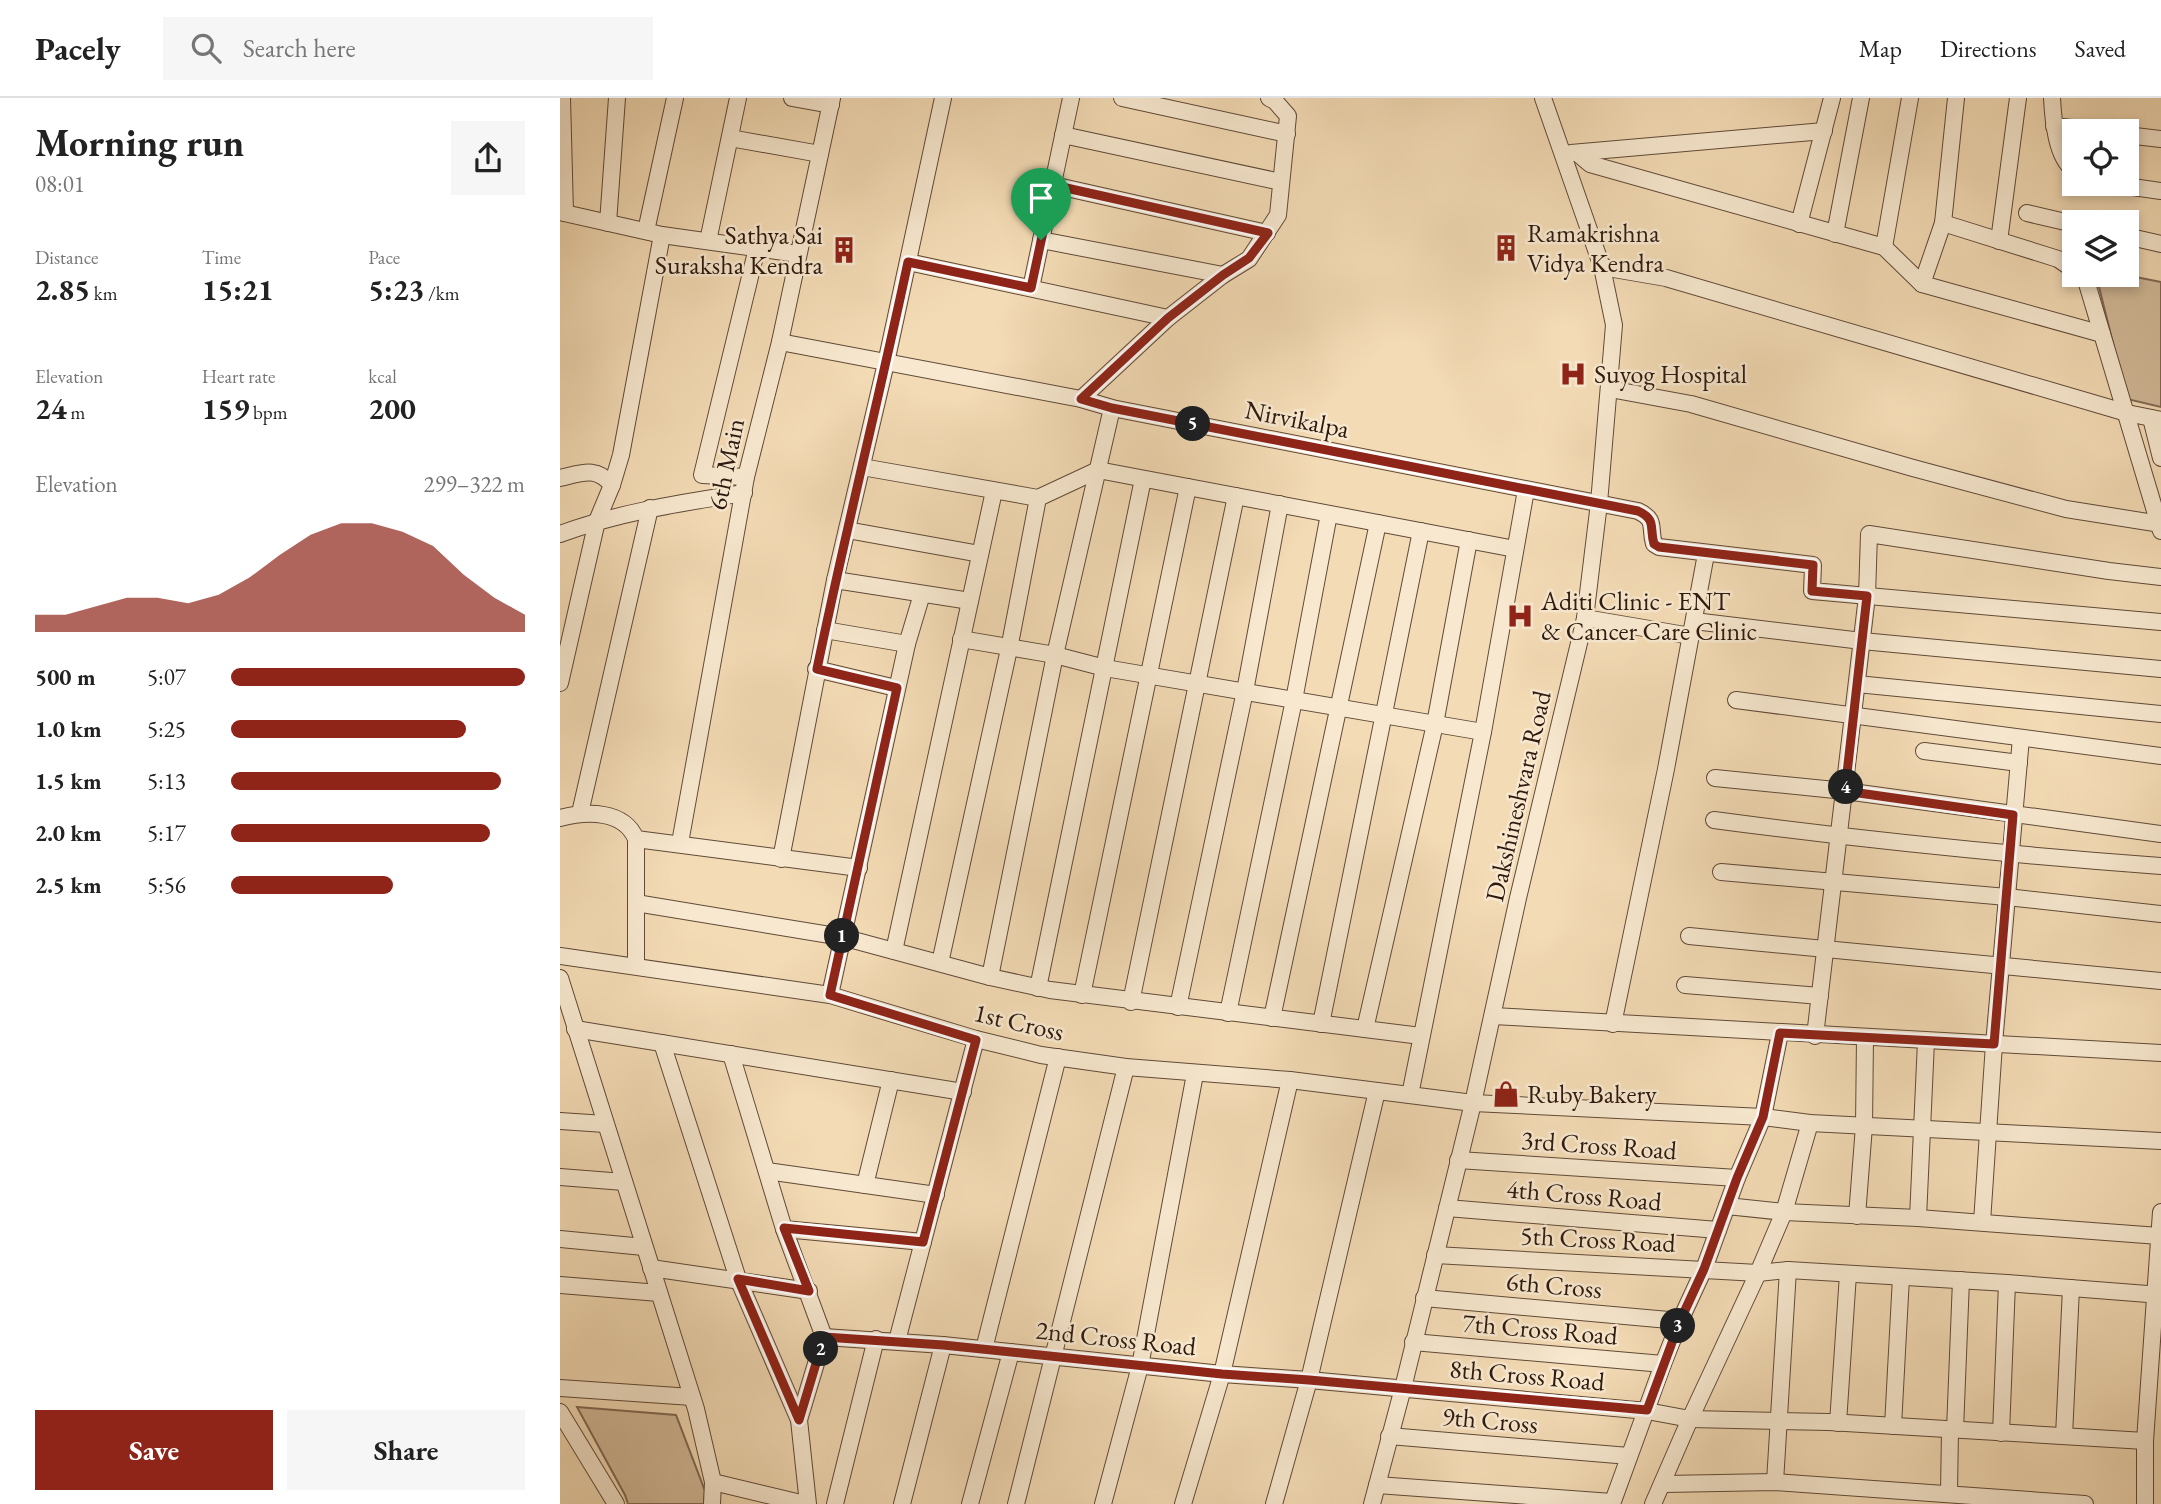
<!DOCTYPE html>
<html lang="en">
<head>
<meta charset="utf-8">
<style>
	:root { --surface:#fff; --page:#f6f6f6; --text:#222; --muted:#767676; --line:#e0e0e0; --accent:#8f2418 }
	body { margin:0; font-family:"EB Garamond",serif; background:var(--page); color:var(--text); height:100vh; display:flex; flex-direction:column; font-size:26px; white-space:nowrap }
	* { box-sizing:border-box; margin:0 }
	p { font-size:23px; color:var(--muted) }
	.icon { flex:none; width:38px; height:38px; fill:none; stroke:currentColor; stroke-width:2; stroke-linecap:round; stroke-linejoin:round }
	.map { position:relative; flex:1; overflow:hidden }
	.drawer { display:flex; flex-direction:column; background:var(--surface); width:560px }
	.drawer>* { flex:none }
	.controls { position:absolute; left:1502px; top:21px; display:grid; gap:14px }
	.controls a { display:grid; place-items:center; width:77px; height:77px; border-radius:0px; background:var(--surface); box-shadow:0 4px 10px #0003; font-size:35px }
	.pin { position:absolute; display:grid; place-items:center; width:60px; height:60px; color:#fff; margin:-72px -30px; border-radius:50% 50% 50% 0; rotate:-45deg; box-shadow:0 0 7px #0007 }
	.pin .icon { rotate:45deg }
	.km { position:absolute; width:35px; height:35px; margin:-18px; border-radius:50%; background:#222; color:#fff; font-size:19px; line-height:35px; text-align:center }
	.round { display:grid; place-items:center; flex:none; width:74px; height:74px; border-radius:0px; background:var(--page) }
	.headline { display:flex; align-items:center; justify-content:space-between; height:119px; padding:0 35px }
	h1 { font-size:38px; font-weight:700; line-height:52px }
	.figures { display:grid; grid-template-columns:repeat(3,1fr); gap:10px; height:119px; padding:7px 35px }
	.figures div { display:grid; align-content:center }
	.figures b { font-size:30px; font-weight:700 }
	.figures small { font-size:19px; font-weight:400 }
	.figures p { font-size:19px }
	.chart { height:196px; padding:14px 35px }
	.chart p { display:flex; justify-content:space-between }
	.chart svg { width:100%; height:126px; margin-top:7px; fill:var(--accent); opacity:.7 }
	.action { display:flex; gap:14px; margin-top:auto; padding:14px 35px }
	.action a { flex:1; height:80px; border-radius:0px; background:var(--accent); color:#fff; font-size:28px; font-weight:700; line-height:80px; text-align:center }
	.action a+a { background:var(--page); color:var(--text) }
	ul { padding:0 35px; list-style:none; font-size:23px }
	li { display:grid; grid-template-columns:112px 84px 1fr; align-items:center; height:52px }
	li i { height:18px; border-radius:9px; background:var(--accent) }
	header { display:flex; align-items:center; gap:42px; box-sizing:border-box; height:98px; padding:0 35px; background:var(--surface); border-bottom:2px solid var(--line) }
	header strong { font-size:33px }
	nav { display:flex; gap:38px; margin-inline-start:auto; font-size:24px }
	.search { width:490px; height:63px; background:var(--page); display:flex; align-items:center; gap:18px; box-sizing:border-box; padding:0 24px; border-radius:0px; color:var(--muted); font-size:26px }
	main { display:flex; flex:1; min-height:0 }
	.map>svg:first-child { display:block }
</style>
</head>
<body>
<header>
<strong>Pacely</strong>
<div class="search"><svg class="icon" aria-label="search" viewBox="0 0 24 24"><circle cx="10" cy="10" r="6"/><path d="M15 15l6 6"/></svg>Search here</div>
<nav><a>Map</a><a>Directions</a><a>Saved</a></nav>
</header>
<main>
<section class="drawer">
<div class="headline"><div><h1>Morning run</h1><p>08:01</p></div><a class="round"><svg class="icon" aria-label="share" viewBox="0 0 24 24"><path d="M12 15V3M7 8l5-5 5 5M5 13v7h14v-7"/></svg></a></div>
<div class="figures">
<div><p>Distance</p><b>2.85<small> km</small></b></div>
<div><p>Time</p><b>15:21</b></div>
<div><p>Pace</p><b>5:23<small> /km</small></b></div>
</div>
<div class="figures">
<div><p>Elevation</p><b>24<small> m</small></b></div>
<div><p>Heart rate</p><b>159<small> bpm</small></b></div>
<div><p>kcal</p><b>200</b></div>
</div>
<div class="chart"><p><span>Elevation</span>299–322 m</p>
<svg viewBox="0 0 160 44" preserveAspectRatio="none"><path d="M0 44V38L10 38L20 35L30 32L40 32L50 34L60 31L70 25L80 17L90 10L100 6L110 6L120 9L130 14L140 24L150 32L160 38V44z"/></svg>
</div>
<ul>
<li><b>500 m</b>5:07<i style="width:100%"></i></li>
<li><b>1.0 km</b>5:25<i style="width:80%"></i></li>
<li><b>1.5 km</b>5:13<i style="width:92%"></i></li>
<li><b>2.0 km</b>5:17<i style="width:88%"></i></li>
<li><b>2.5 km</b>5:56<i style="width:55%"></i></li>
</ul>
<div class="action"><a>Save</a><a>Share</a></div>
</section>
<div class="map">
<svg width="1601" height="1406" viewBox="0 0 1601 1406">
	<rect width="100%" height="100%" fill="#f3dbb5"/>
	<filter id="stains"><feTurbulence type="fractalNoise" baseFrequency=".00286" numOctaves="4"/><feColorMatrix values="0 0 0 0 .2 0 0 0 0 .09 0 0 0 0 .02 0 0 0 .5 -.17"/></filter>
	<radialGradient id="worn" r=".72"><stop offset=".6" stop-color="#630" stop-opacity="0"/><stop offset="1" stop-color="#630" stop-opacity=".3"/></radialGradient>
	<g fill="#d2ba99" stroke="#806a54" stroke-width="2">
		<polygon points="1536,177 1566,177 1601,184 1601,309 1567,301"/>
		<polygon points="17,1309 116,1317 145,1393 144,1406 68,1406 65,1397"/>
	</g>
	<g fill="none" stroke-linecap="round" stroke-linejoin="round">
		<defs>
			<g id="street">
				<polyline points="2,0 5,115"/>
				<polyline points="232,0 271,7"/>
				<polyline points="562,0 727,36"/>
				<path d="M 1492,0 C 1493,20 1496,60 1514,72"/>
				<polyline points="1494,28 1537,33"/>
				<polyline points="503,37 721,84"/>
				<polyline points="1566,37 1601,41"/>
				<polyline points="170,40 260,56"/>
				<polyline points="1011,55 1264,33"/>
				<polyline points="1017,55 1030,66 1324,149 1362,186 1542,236"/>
				<polyline points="1552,86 1601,93"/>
				<polyline points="493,87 707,135"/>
				<polyline points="0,114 102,137 238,156"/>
				<polyline points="1467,115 1514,126"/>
				<polyline points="48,125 57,0"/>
				<polyline points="1383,125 1498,161 1514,172"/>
				<polyline points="1239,126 1272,0"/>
				<polyline points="86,133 115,0"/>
				<polyline points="1275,136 1301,0"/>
				<polyline points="1566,138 1601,146"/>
				<polyline points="481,142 663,177"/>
				<polyline points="148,143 178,0"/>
				<polyline points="1439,143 1458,0"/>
				<polyline points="1324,149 1350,0"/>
				<polyline points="348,164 608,220"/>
				<polyline points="1042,169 1106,180 1567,315 1601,322"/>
				<polyline points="1521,177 1525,179 1601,433"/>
				<polyline points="1362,186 1383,125 1396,0"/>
				<polyline points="471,190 511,0"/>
				<path d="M 220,244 L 521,301 L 552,310 L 1078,413 C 1097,422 1089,429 1094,446 L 1099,449 L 1253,467 L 1252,493 L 1601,524"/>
				<polyline points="1050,291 1131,306 1353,370 1506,411 1601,426"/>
				<polyline points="521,301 608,220 663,177 689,161 718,117 728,18 715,3 709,0"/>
				<polyline points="1591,320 1601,360"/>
				<polyline points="302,369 478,400 538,372 955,451"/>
				<polyline points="186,379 142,377 197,150"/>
				<path d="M 0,380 C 22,375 36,368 52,387"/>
				<polyline points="287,432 420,456"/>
				<path d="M 0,436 C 60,414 121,405 184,395"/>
				<polyline points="275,482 410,503"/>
				<polyline points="1025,520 1131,538"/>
				<polyline points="1134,523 1302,543 1601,571"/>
				<polyline points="265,532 347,546"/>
				<polyline points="401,541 495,557 545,570 923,634"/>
				<polyline points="256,571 336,590"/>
				<polyline points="0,585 37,423 52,387 61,357 102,137"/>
				<polyline points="1297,586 1601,616"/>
				<polyline points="1176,602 1601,658"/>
				<polyline points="1364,653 1459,665"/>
				<polyline points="1155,680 1285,693 1601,736"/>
				<polyline points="20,715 90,410"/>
				<path d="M 0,720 C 27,713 64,712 76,741 L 76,867"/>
				<path d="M 1154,722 C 1303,742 1452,757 1601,768"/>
				<polyline points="76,741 299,770"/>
				<polyline points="120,745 186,379 220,244 272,0"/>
				<polyline points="221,761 275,482 326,265 383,0"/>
				<polyline points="1161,774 1447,799 1601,816"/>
				<polyline points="76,805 282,839 430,879 490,892 861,938"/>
				<polyline points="1129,838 1601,883"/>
				<polyline points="334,853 434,393"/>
				<polyline points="0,858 270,897 416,941 481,957 566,969 730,982 913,1005 1203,1019 1250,1025 1601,1043"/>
				<polyline points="380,865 449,551 478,400"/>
				<polyline points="430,879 495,557 552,310"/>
				<polyline points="0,880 136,1311 153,1384 152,1406"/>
				<polyline points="1125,887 1260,898"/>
				<polyline points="478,890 583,381"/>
				<polyline points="270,897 347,546 362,496"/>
				<polyline points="522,897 628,389"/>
				<polyline points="571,904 676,398"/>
				<polyline points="618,909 685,593 720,406"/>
				<polyline points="668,915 734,602 769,416"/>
				<polyline points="933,918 1601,955"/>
				<polyline points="712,920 818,425"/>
				<polyline points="761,926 861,433"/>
				<polyline points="1053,926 1106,671 1146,456"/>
				<polyline points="15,931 403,994"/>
				<polyline points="805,931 875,626 909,442"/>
				<polyline points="1255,938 1307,498 1309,436 1549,473 1601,479"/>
				<polyline points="102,945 178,1181 239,1322 248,1406"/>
				<polyline points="171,956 224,1131 264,1239 239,1322"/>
				<polyline points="850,997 923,634 966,392"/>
				<polyline points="0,1023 45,1026"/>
				<polyline points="898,1062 1177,1080"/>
				<polyline points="207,1073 376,1097"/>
				<polyline points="0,1079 64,1084"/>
				<polyline points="305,1087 331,982"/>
				<polyline points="1167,1108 1224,1114 1358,1120 1599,1138"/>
				<polyline points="887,1110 1158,1132"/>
				<polyline points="1297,1118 1304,1028 1305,940"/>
				<polyline points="1358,1120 1366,943"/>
				<polyline points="1422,1124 1434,946 1461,640"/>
				<polyline points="224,1131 363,1144"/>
				<polyline points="0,1141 84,1149"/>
				<polyline points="875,1157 1198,1175 1228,1172 1447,1185 1601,1197"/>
				<polyline points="91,1170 249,1193"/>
				<polyline points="0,1187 99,1195"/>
				<polyline points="864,1200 1120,1223"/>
				<polyline points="264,1239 383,1247 662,1276 749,1282 1087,1313 1130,1321 1269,1324 1585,1343"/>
				<polyline points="337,1243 416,941"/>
				<polyline points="853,1244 1103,1266"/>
				<polyline points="424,1251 498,959"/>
				<polyline points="0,1290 132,1299"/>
				<polyline points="0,1314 56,1406"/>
				<polyline points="1278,1325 1288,1176"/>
				<polyline points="1333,1328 1341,1179"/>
				<polyline points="1395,1332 1401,1182"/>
				<polyline points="1441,1335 1447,1185"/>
				<polyline points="829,1338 1069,1358"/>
				<polyline points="1504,1338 1511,1190"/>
				<polyline points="153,1384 245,1406"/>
				<polyline points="1215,1384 1228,1172"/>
				<polyline points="1104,1386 1215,1384 1525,1406"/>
				<polyline points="817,1387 1052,1404"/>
				<polyline points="1389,1395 1390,1332"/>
				<polyline points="275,1406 316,1241"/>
				<polyline points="342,1406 383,1247"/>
				<polyline points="410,1406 451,1254"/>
				<polyline points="456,1406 566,969"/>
				<polyline points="543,1406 580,1268 635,976"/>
				<polyline points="623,1406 662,1276 730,982"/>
				<polyline points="714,1406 749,1282 817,993"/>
				<polyline points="812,1406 843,1290 913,1005 958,800 1025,520 1039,405 1054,227 1042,169 983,0"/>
				<polyline points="1052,1406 1103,1266 1120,1223 1144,1171 1177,1080 1203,1019 1220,935"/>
				<polyline points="1093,1406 1130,1321 1198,1175 1224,1114 1250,1025"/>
				<polyline points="1585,1406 1585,1343 1601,1114"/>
			</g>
		</defs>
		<use href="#street" stroke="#604a38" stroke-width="18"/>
		<use href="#street" stroke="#f7e8cf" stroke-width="16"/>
	</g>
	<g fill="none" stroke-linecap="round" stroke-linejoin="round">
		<defs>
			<path id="route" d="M 493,87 L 708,135 L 689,160 L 663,177 L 608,220 L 521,301 L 552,310 L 1078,413 C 1097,422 1089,429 1094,446 L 1099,449 L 1253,467 L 1252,493 L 1307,498 L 1285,693 L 1453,717 L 1434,946 L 1220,935 L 1203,1019 L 1177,1080 L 1144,1171 L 1120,1223 L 1087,1312 L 749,1282 L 662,1276 L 383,1247 L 264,1239 L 239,1322 L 178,1181 L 249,1193 L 224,1130 L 363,1144 L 416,942 L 270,897 L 337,590 L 257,571 C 285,435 319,300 348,164 L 471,190 Z"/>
		</defs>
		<use href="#route" stroke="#fff" stroke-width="14"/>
		<use href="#route" stroke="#8f2418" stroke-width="9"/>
	</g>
	<defs>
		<symbol id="building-bare" viewBox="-9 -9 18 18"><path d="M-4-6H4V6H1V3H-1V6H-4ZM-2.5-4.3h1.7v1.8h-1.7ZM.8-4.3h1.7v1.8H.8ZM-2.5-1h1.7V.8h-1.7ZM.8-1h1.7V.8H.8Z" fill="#8f2418" stroke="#f7e8cf" stroke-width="2.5" paint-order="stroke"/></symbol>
		<symbol id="hospital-bare" viewBox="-9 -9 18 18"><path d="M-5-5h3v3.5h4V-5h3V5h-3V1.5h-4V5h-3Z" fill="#8f2418" stroke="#f7e8cf" stroke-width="2.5" paint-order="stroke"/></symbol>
		<symbol id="shop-bare" viewBox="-9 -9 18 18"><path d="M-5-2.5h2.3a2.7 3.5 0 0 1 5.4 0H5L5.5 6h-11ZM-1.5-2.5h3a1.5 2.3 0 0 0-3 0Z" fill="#8f2418" stroke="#f7e8cf" stroke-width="2.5" paint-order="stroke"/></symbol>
	</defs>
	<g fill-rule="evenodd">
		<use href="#building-bare" x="927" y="131" width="38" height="38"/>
		<use href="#building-bare" x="265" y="133" width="38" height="38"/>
		<use href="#hospital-bare" x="994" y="257" width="38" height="38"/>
		<use href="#hospital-bare" x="941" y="499" width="38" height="38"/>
		<use href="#shop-bare" x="927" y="977" width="38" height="38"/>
	</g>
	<g text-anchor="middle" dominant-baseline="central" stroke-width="5" stroke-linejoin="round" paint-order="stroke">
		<g font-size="26" fill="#2f190f" stroke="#f7e8cf" text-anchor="start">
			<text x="967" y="135">Ramakrishna<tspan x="967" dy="30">Vidya Kendra</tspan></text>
			<text x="263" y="137" text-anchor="end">Sathya Sai<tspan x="263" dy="30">Suraksha Kendra</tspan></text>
			<text x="1034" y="276">Suyog Hospital</text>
			<text x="981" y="503">Aditi Clinic - ENT<tspan x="981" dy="30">&amp; Cancer Care Clinic</tspan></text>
			<text x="967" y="996">Ruby Bakery</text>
		</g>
		<g font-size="26" fill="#2f190f" stroke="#f7e8cf">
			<text transform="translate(737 321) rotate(11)">Nirvikalpa</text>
			<text transform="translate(166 366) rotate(-78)">6th Main</text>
			<text transform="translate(958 698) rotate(-77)">Dakshineshvara Road</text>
			<text transform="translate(459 924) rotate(13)">1st Cross</text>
			<text transform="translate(1039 1047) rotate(4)">3rd Cross Road</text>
			<text transform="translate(1024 1097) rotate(5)">4th Cross Road</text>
			<text transform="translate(1038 1141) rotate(3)">5th Cross Road</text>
			<text transform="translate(994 1187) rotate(5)">6th Cross</text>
			<text transform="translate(980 1231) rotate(5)">7th Cross Road</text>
			<text transform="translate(556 1240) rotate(6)">2nd Cross Road</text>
			<text transform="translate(967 1277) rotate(5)">8th Cross Road</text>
			<text transform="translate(930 1322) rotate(5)">9th Cross</text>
		</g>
	</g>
	<rect width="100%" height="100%" filter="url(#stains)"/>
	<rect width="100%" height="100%" fill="url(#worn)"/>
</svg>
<div class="controls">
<a><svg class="icon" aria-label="locate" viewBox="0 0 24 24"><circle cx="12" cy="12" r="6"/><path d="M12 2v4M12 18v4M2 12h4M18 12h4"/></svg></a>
<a><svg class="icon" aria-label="layers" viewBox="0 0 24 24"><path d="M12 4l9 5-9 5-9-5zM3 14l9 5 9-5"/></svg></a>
</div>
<div class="pin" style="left:481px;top:142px;background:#1e9e55"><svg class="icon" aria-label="arrive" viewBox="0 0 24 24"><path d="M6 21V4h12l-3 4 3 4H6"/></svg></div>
<b class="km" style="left:282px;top:838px">1</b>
<b class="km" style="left:261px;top:1251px">2</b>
<b class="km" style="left:1118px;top:1228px">3</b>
<b class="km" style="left:1286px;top:689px">4</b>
<b class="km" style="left:633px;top:326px">5</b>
</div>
</main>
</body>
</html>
